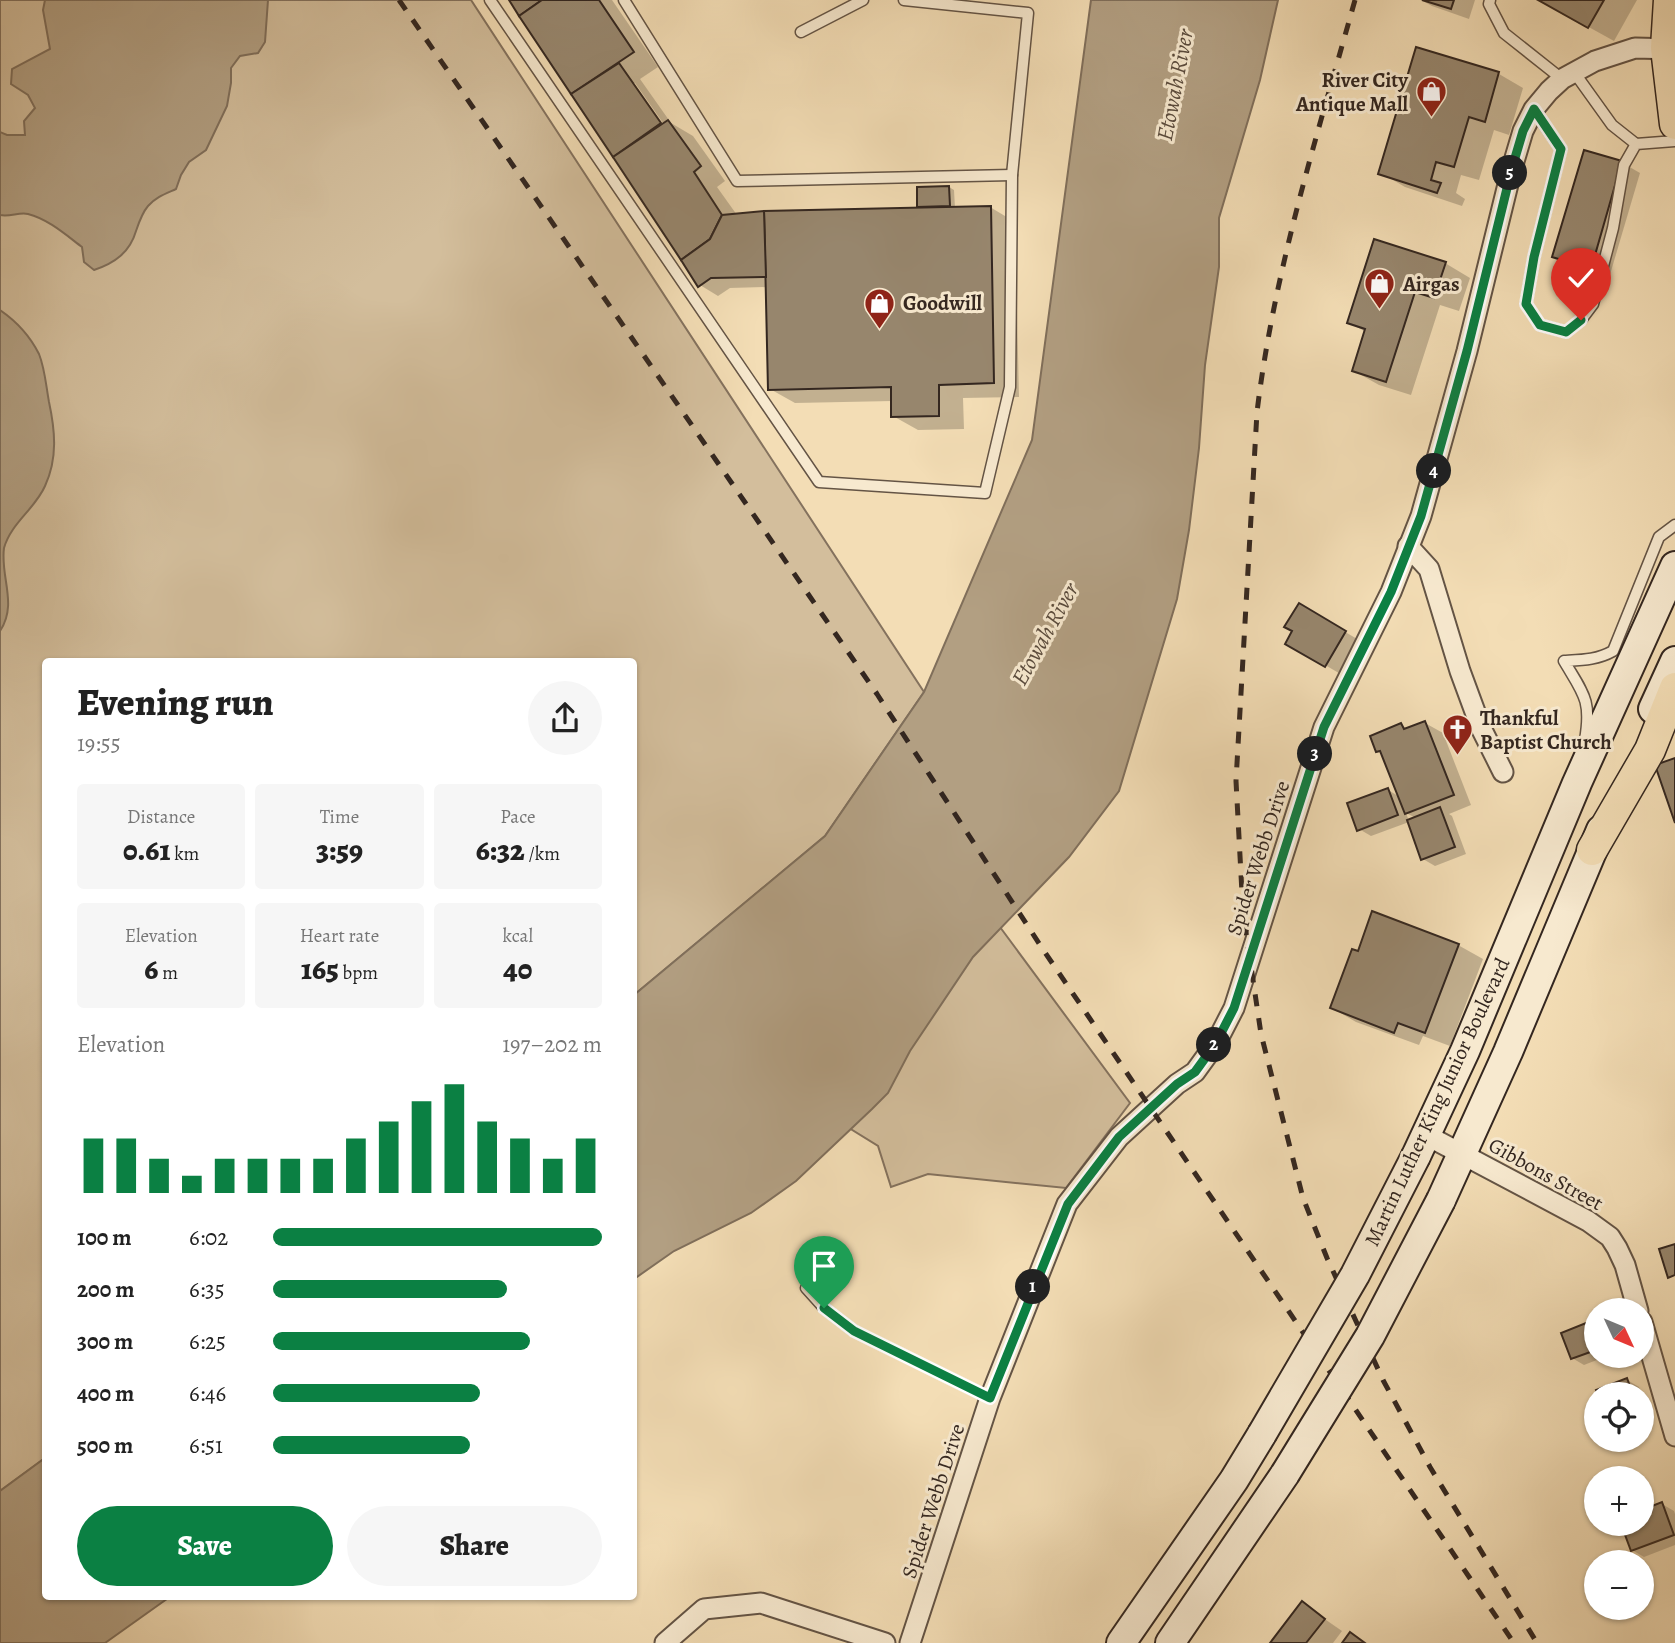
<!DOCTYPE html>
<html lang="en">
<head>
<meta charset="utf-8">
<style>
	:root { --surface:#fff; --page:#f6f6f6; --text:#222; --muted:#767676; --accent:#0b8043 }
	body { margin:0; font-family:Alegreya,serif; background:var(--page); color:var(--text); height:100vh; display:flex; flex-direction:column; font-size:26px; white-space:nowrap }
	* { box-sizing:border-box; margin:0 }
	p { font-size:23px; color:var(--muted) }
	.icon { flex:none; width:38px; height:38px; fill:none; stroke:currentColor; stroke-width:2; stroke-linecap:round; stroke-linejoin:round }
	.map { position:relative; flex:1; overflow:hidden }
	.sheet { position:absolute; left:42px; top:658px; width:595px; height:942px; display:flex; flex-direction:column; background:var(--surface); border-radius:7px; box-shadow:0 2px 5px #0004 }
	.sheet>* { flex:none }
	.needle { width:46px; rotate:134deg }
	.buttons { position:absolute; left:1584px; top:1298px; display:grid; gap:14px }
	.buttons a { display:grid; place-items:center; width:70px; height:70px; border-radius:50%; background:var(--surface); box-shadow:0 2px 5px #0004; font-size:35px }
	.pin { position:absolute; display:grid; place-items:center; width:60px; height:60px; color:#fff; margin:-72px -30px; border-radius:50% 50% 50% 0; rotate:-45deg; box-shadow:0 0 7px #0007 }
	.pin .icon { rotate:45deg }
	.km { position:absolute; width:35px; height:35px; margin:-18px; border-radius:50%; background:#222; color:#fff; font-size:19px; line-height:35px; text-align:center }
	.round { display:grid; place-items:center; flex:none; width:74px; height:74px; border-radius:37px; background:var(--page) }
	.headline { display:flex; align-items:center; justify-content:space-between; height:119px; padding:0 35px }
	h1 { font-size:38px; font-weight:800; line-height:52px }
	.stats { display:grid; grid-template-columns:repeat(3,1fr); gap:10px; height:119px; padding:7px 35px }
	.stats div { display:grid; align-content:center; border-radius:7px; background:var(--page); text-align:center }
	.stats b { font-size:30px; font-weight:800 }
	.stats small { font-size:19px; font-weight:400 }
	.stats p { font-size:19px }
	.chart { height:196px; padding:14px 35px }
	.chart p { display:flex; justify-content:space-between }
	.chart svg { width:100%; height:126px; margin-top:7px; stroke:var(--accent); stroke-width:6 }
	.button { display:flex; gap:14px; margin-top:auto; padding:14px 35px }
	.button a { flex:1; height:80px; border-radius:42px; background:var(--accent); color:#fff; font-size:28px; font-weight:800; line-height:80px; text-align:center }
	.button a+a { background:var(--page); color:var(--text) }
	ul { padding:0 35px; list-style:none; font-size:23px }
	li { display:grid; grid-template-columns:112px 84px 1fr; align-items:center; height:52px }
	li i { height:18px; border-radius:9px; background:var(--accent) }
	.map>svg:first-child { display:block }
</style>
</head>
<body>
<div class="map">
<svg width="1675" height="1643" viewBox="0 0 1675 1643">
	<rect width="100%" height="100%" fill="#f3ddb5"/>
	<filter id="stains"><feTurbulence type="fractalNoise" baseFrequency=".00286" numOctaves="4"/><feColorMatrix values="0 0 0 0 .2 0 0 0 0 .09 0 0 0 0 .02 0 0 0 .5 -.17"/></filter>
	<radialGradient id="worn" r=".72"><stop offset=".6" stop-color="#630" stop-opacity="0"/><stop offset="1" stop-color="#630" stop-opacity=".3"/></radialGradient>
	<g fill="#d3be9c" stroke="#84725e" stroke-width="2">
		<polygon points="0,0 471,0 924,692 825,836 634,995 634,662 46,662 45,1458 0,1491"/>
		<polygon points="997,923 1130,1103 1066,1188 928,1174 891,1187 878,1146 841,1123"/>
	</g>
	<g fill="#b29f82" stroke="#806f5b" stroke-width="2">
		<path d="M 45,0 L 268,0 L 265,42 L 258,53 L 240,56 L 231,68 L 231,83 L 227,106 L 206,150 L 189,162 L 181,175 L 176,189 C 165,194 156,197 148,206 C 142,213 139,222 136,231 C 130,252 115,263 94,270 L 84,262 L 82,247 C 66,235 48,219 28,214 C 19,212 10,217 0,215 L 0,132 L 7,135 L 25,135 L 24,121 L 35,108 L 28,95 L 11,84 L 12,69 L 50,49 L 43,10 Z"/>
		<polygon points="1091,0 1278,0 1260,80 1219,218 1219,267 1205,365 1199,448 1189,530 1177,599 1119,791 1069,857 973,957 910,1051 888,1093 872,1109 796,1181 751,1213 674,1251 634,1279 634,995 825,836 924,692 1032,440"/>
		<path d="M 0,310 C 16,321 30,336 39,354 C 45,369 46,386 49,402 C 55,430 58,458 45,486 C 35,509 11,523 4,548 C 0,577 18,604 0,631 Z"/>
		<polygon points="45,1458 46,1596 171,1596 105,1643 0,1643 0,1491"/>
	</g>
	<g fill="#0003" fill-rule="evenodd">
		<path d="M 511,0 L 612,0 L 658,67 L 640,79 L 671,123 L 693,136 L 725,181 L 717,187 L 737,215 L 919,209 L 919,188 L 949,187 L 954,190 L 955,208 L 990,207 L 1015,222 L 1019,397 L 963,398 L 964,429 L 918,430 L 893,416 L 893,401 L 795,403 L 770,389 L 768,287 L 730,288 L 718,296 L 700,285 L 617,155 L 614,155 ZM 631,83 L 635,83 L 668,130 L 665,132 Z"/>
		<polygon points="1421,0 1475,0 1469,19 1432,6"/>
		<polygon points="1540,0 1637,0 1614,41"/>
		<polygon points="1417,50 1499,74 1523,88 1509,135 1494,130 1479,180 1461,175 1456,193 1465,199 1462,206 1405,187 1381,173"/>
		<polygon points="1621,162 1640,173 1609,278 1572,267 1554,256"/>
		<polygon points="1445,263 1470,278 1459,311 1440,305 1411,395 1379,385 1354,371 1366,332 1349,323"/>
		<polygon points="1299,605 1364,643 1344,676 1287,643 1294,631"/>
		<path d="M 1425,723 L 1443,733 L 1471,805 L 1449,814 L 1452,816 L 1466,854 L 1435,866 L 1423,859 L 1409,822 L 1371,836 L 1359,829 L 1388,790 L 1400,797 L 1383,754 L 1378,751 L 1401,725 L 1408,729 ZM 1406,813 L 1416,818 L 1409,821 Z"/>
		<polygon points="1458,945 1483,959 1450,1046 1423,1036 1419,1045 1356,1022 1332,1008 1359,954"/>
		<polygon points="1596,1321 1596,1356 1607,1356 1584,1365 1572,1358"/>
		<polygon points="1627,1380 1639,1387 1649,1413 1642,1416 1642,1395 1600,1395"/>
		<polygon points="1662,1504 1674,1511 1675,1514 1675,1545 1644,1557 1632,1550 1642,1524 1642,1511"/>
		<polygon points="1303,1604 1342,1631 1333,1643 1272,1643"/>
	</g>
	<g fill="#97866d" stroke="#342720" stroke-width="2">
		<polygon points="509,0 542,0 519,16"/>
		<polygon points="542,0 599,0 634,52 571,94 519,16"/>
		<polygon points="1422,0 1454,0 1451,9"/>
		<polygon points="1538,0 1604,0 1588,28"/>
		<polygon points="1416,47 1499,72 1485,122 1469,117 1454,167 1436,162 1431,180 1441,183 1437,193 1378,174"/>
		<polygon points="619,63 661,123 613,157 571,94"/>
		<polygon points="668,120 701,166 694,172 722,215 710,239 681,260 613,157"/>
		<polygon points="1584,150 1622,161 1591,269 1552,257"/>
		<polygon points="949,186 950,206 917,207 917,187"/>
		<polygon points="991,206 994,383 939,385 939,416 891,417 891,387 768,390 764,211"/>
		<polygon points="764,211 766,277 711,278 698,287 681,260 710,239 722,215"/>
		<polygon points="1374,239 1446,262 1434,298 1415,292 1386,382 1352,371 1365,329 1347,323"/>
		<polygon points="1299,603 1346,631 1325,667 1285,644 1292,631 1284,627"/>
		<polygon points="1425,721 1454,795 1405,814 1380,751 1376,752 1370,736 1401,723 1404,729"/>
		<polygon points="1675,758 1675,823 1655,765"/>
		<polygon points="1388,788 1398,815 1357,831 1347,803"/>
		<polygon points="1440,807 1455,847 1421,860 1407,820"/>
		<polygon points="1372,911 1459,944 1425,1033 1398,1023 1394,1033 1330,1008 1352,949 1358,951"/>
		<polygon points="1675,1244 1675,1275 1668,1278 1659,1249"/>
		<polygon points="1596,1319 1596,1350 1571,1359 1561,1333"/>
		<polygon points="1627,1378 1633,1395 1598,1395 1596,1390"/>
		<polygon points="1662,1502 1674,1535 1631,1551 1621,1524 1642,1524 1642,1510"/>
		<polygon points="1302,1601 1325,1619 1306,1643 1270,1643"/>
		<polygon points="1350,1632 1365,1643 1342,1643"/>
	</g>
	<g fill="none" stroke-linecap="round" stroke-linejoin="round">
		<defs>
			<g id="service">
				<polyline points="490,0 819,482 985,493 1010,387 1012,175 1028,13 904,0"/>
				<polyline points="624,0 737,181 1012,175"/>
				<polyline points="1490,0 1489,4 1504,33 1562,79"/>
				<polyline points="801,32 863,0"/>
				<polyline points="1574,72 1612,125 1636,144"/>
				<polyline points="1534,110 1561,149 1534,257 1526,304 1540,325 1566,332 1581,320 1593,304 1613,228 1624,165 1636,144 1675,141"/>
				<path d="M 1585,740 C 1592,700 1583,693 1564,661 C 1582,660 1597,660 1613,651 L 1659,537 L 1675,525"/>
				<polyline points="806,1288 824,1308 854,1331 990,1398"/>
			</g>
			<g id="minor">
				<polyline points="1408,546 1429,569 1460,671 1481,728 1503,772"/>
				<polyline points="1426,1135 1588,1221 1610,1237 1617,1248 1625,1265 1638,1311"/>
				<polyline points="1642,1322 1675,1436"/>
				<polyline points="665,1643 704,1609 761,1603 885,1643"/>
				<polyline points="910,1643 990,1398 1067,1204 1119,1137 1177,1084 1195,1072 1216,1043 1234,1008 1324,727 1391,592 1421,516 1467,351 1512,168 1523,131 1534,109 1549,91 1562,79 1595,61 1635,48 1675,49"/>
			</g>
			<g id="secondary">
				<polyline points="1653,709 1675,661"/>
				<polyline points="1416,1156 1465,1051 1577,783 1675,566"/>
				<polyline points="1441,1200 1508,1052 1601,830"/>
				<polyline points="1121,1643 1234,1480 1262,1434"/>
				<polyline points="1170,1643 1285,1474"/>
			</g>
			<g id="primary">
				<polyline points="1669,0 1666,48 1675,124"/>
				<polyline points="1592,850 1650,750 1675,688"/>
			</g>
		</defs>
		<use href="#service" stroke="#645445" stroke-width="13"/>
		<use href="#minor" stroke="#645445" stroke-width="23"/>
		<use href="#secondary" stroke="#342720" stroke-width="32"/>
		<use href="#primary" stroke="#342720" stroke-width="33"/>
		<use href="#service" stroke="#f7e9cf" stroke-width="10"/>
		<use href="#minor" stroke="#f7e9cf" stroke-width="19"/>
		<use href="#secondary" stroke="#f7e9cf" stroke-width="28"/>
		<use href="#primary" stroke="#f3ddb5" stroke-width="30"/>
		<g stroke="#342720" stroke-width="5" stroke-dasharray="12 12" stroke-linecap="butt">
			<polyline points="399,0 877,694 1044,951 1514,1643"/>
			<path d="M 1355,0 C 1317,136 1274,271 1257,412 L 1236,781 L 1243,912 L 1261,1034 L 1303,1198 L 1327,1258 L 1383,1380 L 1430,1467 L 1537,1643"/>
		</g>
		<defs>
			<g id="secondary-bridge">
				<polyline points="1262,1434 1355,1275 1416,1156"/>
				<polyline points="1285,1474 1370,1336 1441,1200"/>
			</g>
		</defs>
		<use href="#secondary-bridge" stroke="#342720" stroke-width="32" stroke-linecap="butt"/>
		<use href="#secondary-bridge" stroke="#f7e9cf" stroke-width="28"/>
	</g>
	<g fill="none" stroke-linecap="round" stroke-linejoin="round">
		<defs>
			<polyline id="route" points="824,1308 854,1331 990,1398 1068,1204 1119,1137 1177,1084 1195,1072 1216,1043 1234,1008 1324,727 1391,592 1421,516 1467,351 1512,168 1523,131 1534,109 1561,149 1534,257 1526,304 1540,325 1566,332 1581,320"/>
		</defs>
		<use href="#route" stroke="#fff" stroke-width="14"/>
		<use href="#route" stroke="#0b8043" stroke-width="9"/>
	</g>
	<defs>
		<symbol id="shop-pin" viewBox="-11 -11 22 30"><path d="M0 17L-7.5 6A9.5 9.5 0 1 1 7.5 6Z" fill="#8f2418" stroke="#f7e9cf"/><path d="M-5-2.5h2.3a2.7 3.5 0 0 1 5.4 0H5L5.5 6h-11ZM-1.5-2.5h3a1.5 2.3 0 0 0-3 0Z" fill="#fff"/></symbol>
		<symbol id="church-pin" viewBox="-11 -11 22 30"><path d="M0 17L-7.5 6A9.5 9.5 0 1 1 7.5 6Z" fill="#8f2418" stroke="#f7e9cf"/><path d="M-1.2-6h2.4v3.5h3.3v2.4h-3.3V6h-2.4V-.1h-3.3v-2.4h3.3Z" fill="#fff"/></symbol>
	</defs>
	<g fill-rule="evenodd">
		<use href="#shop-pin" x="1414" y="74" width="35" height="47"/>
		<use href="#shop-pin" x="1362" y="266" width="35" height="47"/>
		<use href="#shop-pin" x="862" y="286" width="35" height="47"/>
		<use href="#church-pin" x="1440" y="712" width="35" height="47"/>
	</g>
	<g text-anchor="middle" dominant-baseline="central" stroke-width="6" stroke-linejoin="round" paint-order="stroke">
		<g font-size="21" font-weight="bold" fill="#342720" stroke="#f7e9cf" text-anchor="start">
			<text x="1408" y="80" text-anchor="end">River City<tspan x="1408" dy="24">Antique Mall</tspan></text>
			<text x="1403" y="284">Airgas</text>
			<text x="903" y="303">Goodwill</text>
			<text x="1480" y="718">Thankful<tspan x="1480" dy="24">Baptist Church</tspan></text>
		</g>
		<g font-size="21" fill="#342720" stroke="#f7e9cf">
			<text transform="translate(1258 858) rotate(-72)">Spider Webb Drive</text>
			<text transform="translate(1437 1102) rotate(-65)">Martin Luther King Junior Boulevard</text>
			<text transform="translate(1546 1174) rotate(29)">Gibbons Street</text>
			<text transform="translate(933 1501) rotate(-72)">Spider Webb Drive</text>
		</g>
		<g font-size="23" font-style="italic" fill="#5a4b3d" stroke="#f7e9cf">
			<text transform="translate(1175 85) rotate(-79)">Etowah River</text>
			<text transform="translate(1045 634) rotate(-61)">Etowah River</text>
		</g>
	</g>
	<rect width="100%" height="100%" filter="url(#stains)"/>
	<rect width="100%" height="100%" fill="url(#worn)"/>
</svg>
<div class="buttons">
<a><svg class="needle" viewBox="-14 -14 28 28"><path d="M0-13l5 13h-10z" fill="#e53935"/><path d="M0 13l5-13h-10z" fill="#767676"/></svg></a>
<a><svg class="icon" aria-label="locate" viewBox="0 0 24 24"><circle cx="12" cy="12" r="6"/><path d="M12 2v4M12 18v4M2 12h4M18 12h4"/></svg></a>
<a>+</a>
<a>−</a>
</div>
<div class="pin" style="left:824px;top:1308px;background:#1e9e55"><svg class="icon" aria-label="arrive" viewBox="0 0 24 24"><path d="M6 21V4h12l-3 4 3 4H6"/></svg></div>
<div class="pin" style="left:1581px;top:320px;background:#d93025"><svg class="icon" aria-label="check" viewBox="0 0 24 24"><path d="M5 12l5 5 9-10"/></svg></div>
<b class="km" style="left:1033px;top:1287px">1</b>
<b class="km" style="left:1214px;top:1045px">2</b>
<b class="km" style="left:1315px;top:754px">3</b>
<b class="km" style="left:1434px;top:471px">4</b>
<b class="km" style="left:1510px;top:173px">5</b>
<section class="sheet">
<div class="headline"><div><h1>Evening run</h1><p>19:55</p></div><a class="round"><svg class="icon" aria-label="share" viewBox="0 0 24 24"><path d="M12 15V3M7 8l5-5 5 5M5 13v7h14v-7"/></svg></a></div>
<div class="stats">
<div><p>Distance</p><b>0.61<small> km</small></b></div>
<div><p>Time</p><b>3:59</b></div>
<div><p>Pace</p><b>6:32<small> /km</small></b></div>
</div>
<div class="stats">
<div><p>Elevation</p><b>6<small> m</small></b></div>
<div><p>Heart rate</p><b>165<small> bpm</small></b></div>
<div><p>kcal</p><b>40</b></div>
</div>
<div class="chart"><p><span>Elevation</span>197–202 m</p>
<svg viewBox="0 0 160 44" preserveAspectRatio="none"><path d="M5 44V25M15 44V25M25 44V32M35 44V38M45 44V32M55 44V32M65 44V32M75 44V32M85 44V25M95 44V19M105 44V12M115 44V6M125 44V19M135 44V25M145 44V32M155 44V25"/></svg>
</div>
<ul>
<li><b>100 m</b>6:02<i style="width:100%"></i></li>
<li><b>200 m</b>6:35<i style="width:71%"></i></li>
<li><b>300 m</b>6:25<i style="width:78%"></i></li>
<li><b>400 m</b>6:46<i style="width:63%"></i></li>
<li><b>500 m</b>6:51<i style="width:60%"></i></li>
</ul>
<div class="button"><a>Save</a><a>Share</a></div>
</section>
</div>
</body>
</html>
